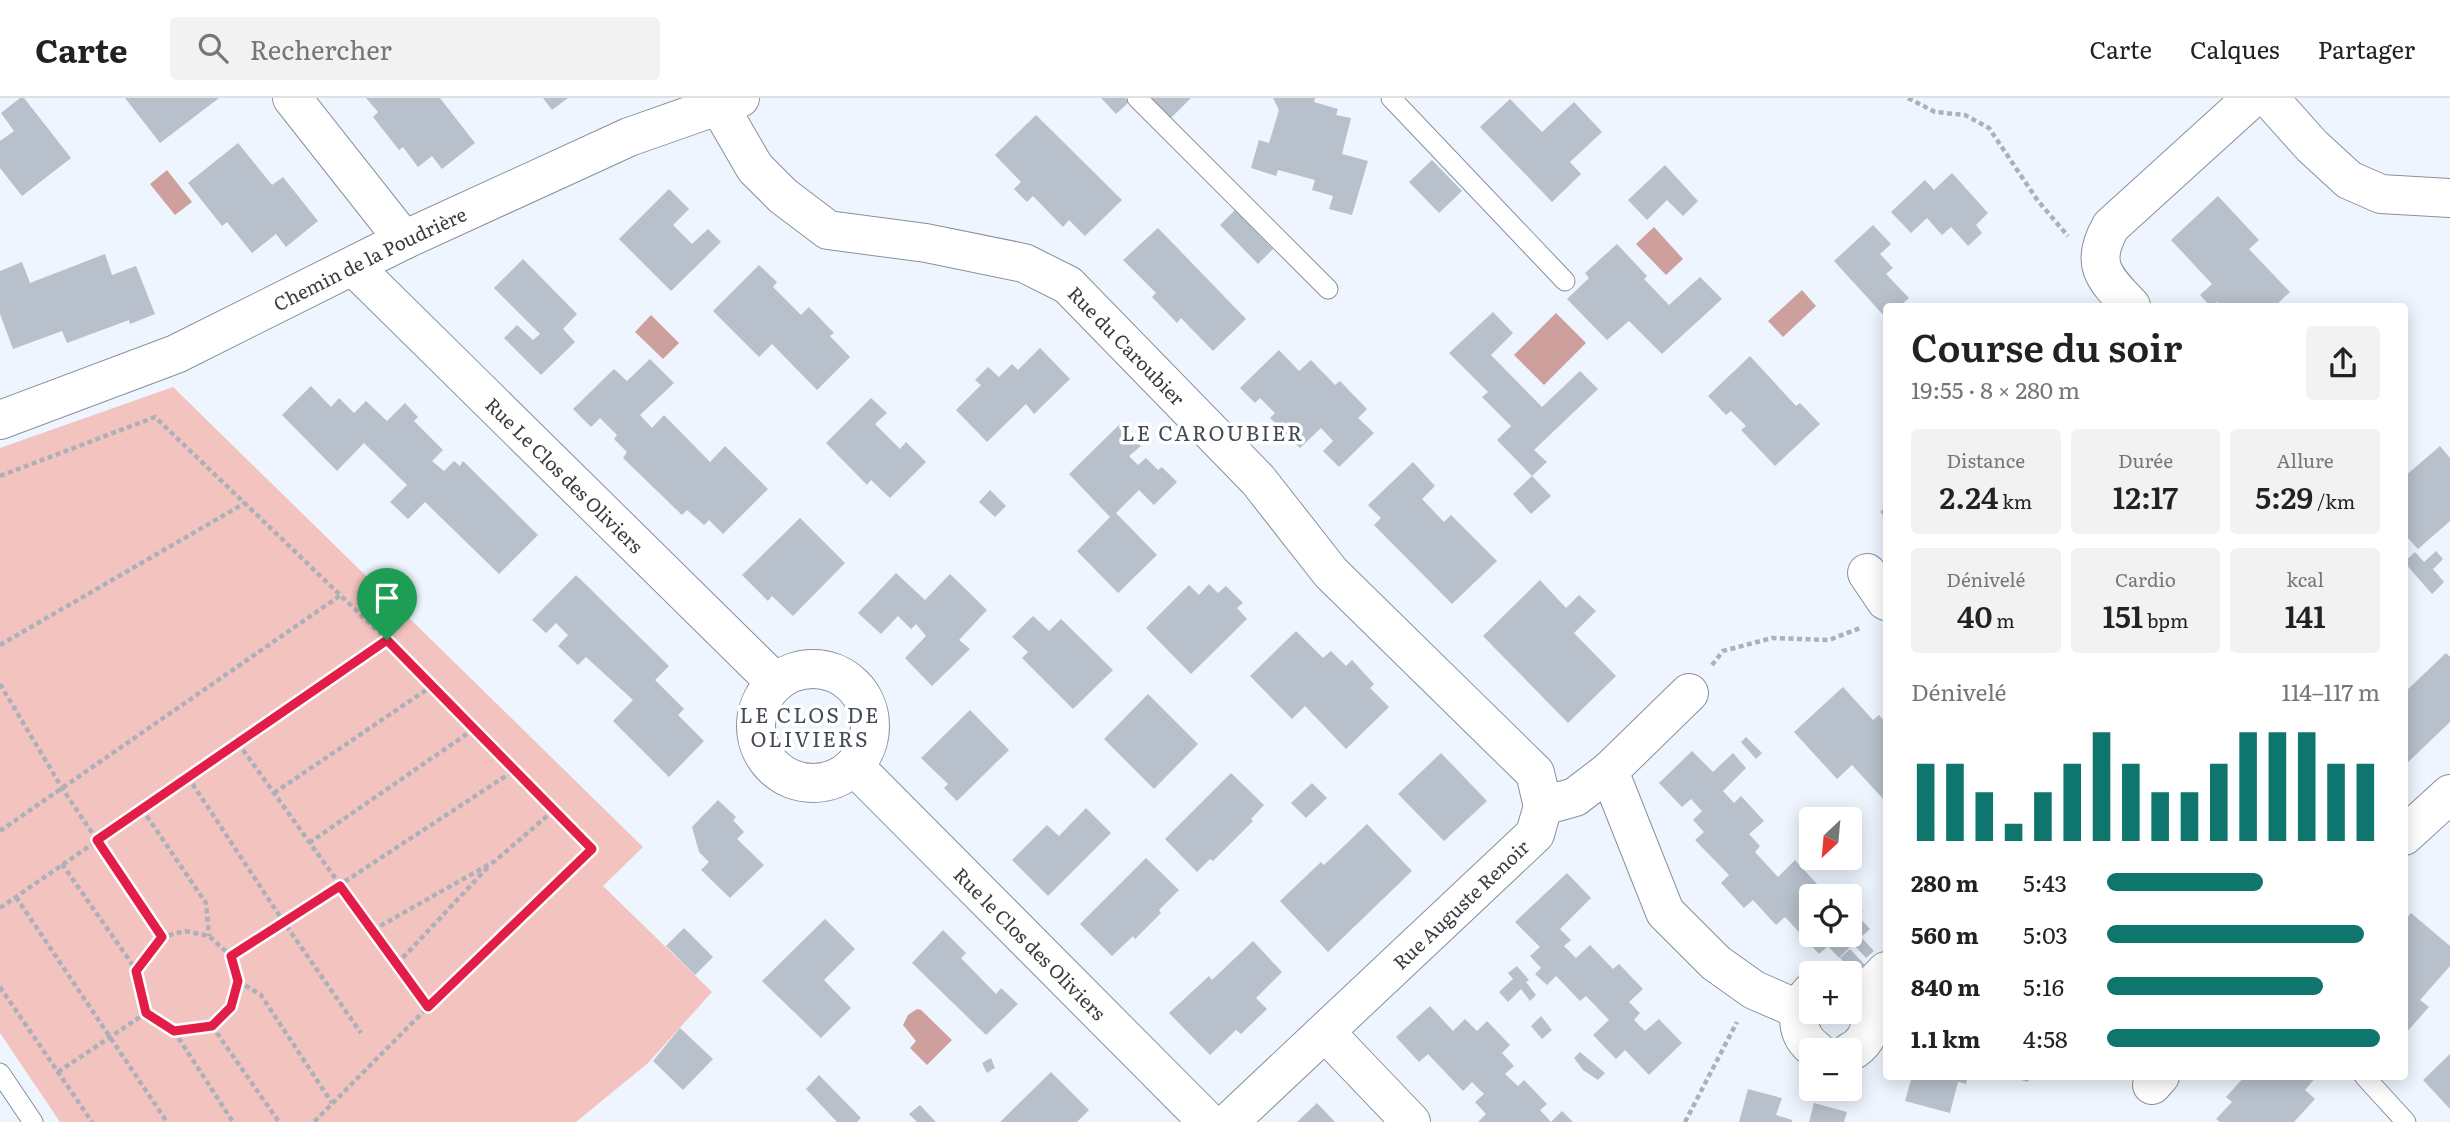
<!DOCTYPE html>
<html lang="fr">
<head>
<meta charset="utf-8">
<style>
	:root { --surface:#fff; --page:#f2f2f2; --text:#222; --muted:#767676; --line:#e0e0e0; --accent:#0f766e }
	body { margin:0; font-family:Literata,serif; background:var(--page); color:var(--text); height:100vh; display:flex; flex-direction:column; font-size:26px; white-space:nowrap }
	* { box-sizing:border-box; margin:0 }
	p { font-size:23px; color:var(--muted) }
	.icon { flex:none; width:38px; height:38px; fill:none; stroke:currentColor; stroke-width:2; stroke-linecap:round; stroke-linejoin:round }
	.map { position:relative; flex:1; overflow:hidden }
	.side { position:absolute; left:1883px; top:205px; width:525px; height:777px; display:flex; flex-direction:column; background:var(--surface); border-radius:7px; box-shadow:0 4px 18px #0003 }
	.side>* { flex:none }
	.needle { width:46px; rotate:206deg }
	.controls { position:absolute; left:1799px; top:709px; display:grid; gap:14px }
	.controls a { display:grid; place-items:center; width:63px; height:63px; border-radius:7px; background:var(--surface); box-shadow:0 4px 18px #0003; font-size:35px }
	.pin { position:absolute; display:grid; place-items:center; width:60px; height:60px; color:#fff; margin:-72px -30px; border-radius:50% 50% 50% 0; rotate:-45deg; box-shadow:0 0 7px #0007 }
	.pin .icon { rotate:45deg }
	.round { display:grid; place-items:center; flex:none; width:74px; height:74px; border-radius:7px; background:var(--page) }
	.headline { display:flex; align-items:center; justify-content:space-between; height:119px; padding:0 28px }
	h1 { font-size:38px; font-weight:600; line-height:52px }
	.metrics { display:grid; grid-template-columns:repeat(3,1fr); gap:10px; height:119px; padding:7px 28px }
	.metrics div { display:grid; align-content:center; border-radius:7px; background:var(--page); text-align:center }
	.metrics b { font-size:30px; font-weight:600 }
	.metrics small { font-size:19px; font-weight:400 }
	.metrics p { font-size:19px }
	.chart { height:196px; padding:14px 28px }
	.chart p { display:flex; justify-content:space-between }
	.chart svg { width:100%; height:126px; margin-top:7px; stroke:var(--accent); stroke-width:6 }
	ul { padding:0 28px; list-style:none; font-size:23px }
	li { display:grid; grid-template-columns:112px 84px 1fr; align-items:center; height:52px }
	li i { height:18px; border-radius:9px; background:var(--accent) }
	header { display:flex; align-items:center; gap:42px; box-sizing:border-box; height:98px; padding:0 35px; background:var(--surface); border-bottom:2px solid var(--line) }
	header strong { font-size:33px }
	nav { display:flex; gap:38px; margin-inline-start:auto; font-size:24px }
	.search { width:490px; height:63px; background:var(--page); display:flex; align-items:center; gap:18px; box-sizing:border-box; padding:0 24px; border-radius:7px; color:var(--muted); font-size:26px }
	.map>svg:first-child { display:block }
</style>
</head>
<body>
<header>
<strong>Carte</strong>
<div class="search"><svg class="icon" aria-label="search" viewBox="0 0 24 24"><circle cx="10" cy="10" r="6"/><path d="M15 15l6 6"/></svg>Rechercher</div>
<nav><a>Carte</a><a>Calques</a><a>Partager</a></nav>
</header>
<div class="map">
<svg width="2450" height="1024" viewBox="0 0 2450 1024">
	<rect width="100%" height="100%" fill="#eef5fe"/>
	<polygon fill="#f3c3c0" points="173,289 643,749 603,788 712,894 648,965 576,1024 60,1024 0,935 0,350"/>
	<g fill="#cea09d">
		<polygon points="167,72 192,104 175,117 150,86"/>
		<polygon points="1654,129 1683,161 1666,177 1636,146"/>
		<polygon points="1802,192 1816,208 1783,239 1768,223"/>
		<polygon points="1556,215 1586,245 1544,287 1514,257"/>
		<polygon points="651,217 679,245 663,261 635,234"/>
		<polygon points="917,911 921,912 952,942 927,967 910,950 916,943 903,927 908,917"/>
	</g>
	<g fill="#b7c0cb">
		<polygon points="20,0 24,0 71,60 22,98 0,70 0,43 14,33 1,15"/>
		<polygon points="125,0 219,0 160,45"/>
		<polygon points="366,0 440,0 475,45 442,71 432,58 418,69 403,49 399,52 373,19 378,14"/>
		<polygon points="543,0 568,0 552,12"/>
		<polygon points="1101,0 1125,0 1129,4 1116,16"/>
		<polygon points="1149,0 1191,0 1170,21"/>
		<polygon points="1273,0 1315,0 1314,4 1338,11 1336,17 1351,20 1342,56 1368,63 1352,117 1329,111 1333,98 1312,92 1315,82 1278,72 1276,78 1251,70 1259,42 1269,45 1279,12"/>
		<polygon points="1510,1 1542,34 1574,4 1602,34 1570,64 1581,76 1552,104 1480,29"/>
		<polygon points="1036,17 1122,102 1085,138 1069,122 1063,129 1033,98 1027,104 1014,91 1021,84 995,57"/>
		<polygon points="238,45 272,87 283,79 318,123 286,149 276,136 252,155 227,124 222,128 188,85"/>
		<polygon points="1432,62 1462,93 1439,115 1409,84"/>
		<polygon points="1665,67 1698,103 1683,118 1667,102 1647,122 1628,102"/>
		<polygon points="1952,75 1988,115 1976,127 1982,135 1968,148 1951,129 1942,137 1927,120 1911,135 1891,114 1925,82 1934,92"/>
		<polygon points="669,91 689,111 673,127 692,146 708,131 721,144 671,193 619,141"/>
		<polygon points="2218,98 2259,142 2249,151 2290,194 2275,208 2222,208 2217,204 2210,208 2200,197 2212,186 2171,142"/>
		<polygon points="1235,112 1273,151 1258,166 1220,127"/>
		<polygon points="1873,127 1891,146 1880,156 1893,170 1886,176 1909,200 1900,208 1886,208 1886,220 1834,163"/>
		<polygon points="1158,130 1246,221 1213,253 1181,220 1177,225 1152,199 1156,195 1123,162"/>
		<polygon points="1617,146 1647,178 1644,181 1669,207 1700,179 1722,201 1662,256 1629,223 1607,242 1567,201 1589,180 1585,175"/>
		<polygon points="105,156 112,177 136,168 155,216 130,226 129,222 67,245 62,233 13,251 0,216 0,173 22,164 30,185"/>
		<polygon points="523,161 577,216 563,231 575,244 541,277 504,240 517,227 533,242 540,236 494,190"/>
		<polygon points="759,167 777,184 773,189 801,217 809,209 834,235 830,238 850,259 817,292 772,246 759,259 713,213"/>
		<polygon points="1493,214 1513,235 1491,257 1542,309 1580,273 1598,291 1534,352 1547,364 1532,378 1497,342 1511,328 1482,299 1488,294 1449,255"/>
		<polygon points="1040,250 1070,281 1034,316 1026,306 987,344 956,312 981,287 975,282 988,269 999,279 1012,266 1018,272"/>
		<polygon points="1279,252 1299,273 1311,262 1335,287 1340,283 1367,311 1358,320 1374,335 1339,369 1323,353 1333,343 1321,330 1300,350 1270,320 1275,315 1260,300 1255,305 1240,290"/>
		<polygon points="1750,258 1796,308 1800,305 1820,326 1775,368 1741,332 1746,328 1731,313 1726,317 1708,298"/>
		<polygon points="650,261 674,285 640,317 652,330 664,317 710,364 725,348 768,391 723,436 709,422 704,427 687,412 682,417 623,360 627,354 614,341 617,337 600,320 591,329 573,311 614,271 627,283"/>
		<polygon points="311,288 331,309 339,300 354,315 366,303 387,323 405,305 418,319 414,323 443,352 432,363 444,373 454,363 460,368 463,363 538,437 499,476 425,404 408,421 390,404 407,387 364,345 337,373 282,317"/>
		<polygon points="871,300 887,315 875,326 900,351 906,344 926,364 890,400 871,382 867,387 826,345"/>
		<polygon points="1120,326 1141,348 1129,358 1138,367 1146,360 1158,372 1162,369 1177,384 1154,407 1139,392 1116,415 1157,457 1118,495 1077,453 1110,419 1069,376"/>
		<polygon points="2440,348 2450,360 2450,423 2418,451 2404,436 2404,379"/>
		<polygon points="1413,364 1435,388 1422,401 1444,424 1451,417 1497,463 1452,506 1374,427 1381,420 1368,407"/>
		<polygon points="1532,378 1551,398 1531,416 1513,396"/>
		<polygon points="990,392 1006,408 995,419 979,404"/>
		<polygon points="1886,408 1886,421 1880,414"/>
		<polygon points="800,420 845,465 793,518 772,498 768,503 742,477"/>
		<polygon points="2436,453 2443,461 2433,471 2444,484 2432,496 2404,464 2415,454 2424,464"/>
		<polygon points="896,475 925,502 950,476 987,512 959,542 970,551 932,588 905,560 926,538 916,526 911,531 898,518 881,536 858,515"/>
		<polygon points="576,477 669,568 655,582 684,611 678,617 704,643 669,679 613,623 633,602 586,559 578,567 558,548 568,537 556,525 546,535 532,522"/>
		<polygon points="1540,482 1566,510 1579,497 1596,513 1574,535 1616,578 1568,625 1483,538"/>
		<polygon points="1209,486 1218,495 1226,488 1243,505 1237,510 1247,521 1191,576 1146,530 1189,487 1199,497"/>
		<polygon points="1033,518 1049,533 1061,521 1113,572 1073,611 1022,560 1028,554 1012,539"/>
		<polygon points="1296,533 1323,560 1331,553 1346,568 1352,562 1374,586 1370,590 1389,609 1346,651 1305,608 1292,621 1250,578"/>
		<polygon points="2446,555 2450,559 2450,624 2404,668 2404,590 2407,592"/>
		<polygon points="1843,589 1873,622 1879,617 1886,625 1886,704 1852,667 1837,681 1794,634"/>
		<polygon points="1148,596 1198,646 1154,691 1104,641"/>
		<polygon points="970,612 1009,652 957,703 944,690 948,686 921,660"/>
		<polygon points="1746,639 1762,655 1756,661 1741,644"/>
		<polygon points="1692,653 1713,674 1733,655 1746,670 1723,693 1734,705 1741,698 1764,723 1749,736 1760,748 1755,754 1778,779 1795,762 1818,787 1815,790 1822,798 1811,798 1811,836 1850,836 1850,799 1863,813 1858,818 1870,831 1861,839 1874,853 1866,860 1853,846 1839,860 1828,848 1819,856 1785,819 1776,827 1753,802 1744,810 1721,785 1729,777 1695,742 1704,734 1693,722 1702,713 1691,701 1682,709 1659,685"/>
		<polygon points="1441,655 1487,703 1444,743 1398,696"/>
		<polygon points="1231,675 1264,707 1251,721 1253,723 1213,763 1210,761 1197,774 1165,741"/>
		<polygon points="1312,685 1327,700 1306,720 1291,705"/>
		<polygon points="718,702 736,719 733,722 744,734 737,741 764,767 730,800 701,772 709,764 699,754 692,729"/>
		<polygon points="1086,710 1111,735 1048,798 1012,762 1047,727 1059,738"/>
		<polygon points="1367,726 1412,773 1328,854 1280,803 1321,764 1324,767"/>
		<polygon points="1146,760 1179,792 1159,812 1161,815 1135,841 1133,838 1112,858 1080,826"/>
		<polygon points="1567,775 1591,800 1560,831 1571,842 1564,848 1576,860 1590,847 1613,871 1619,866 1643,891 1629,904 1640,915 1634,922 1645,933 1659,921 1682,945 1649,977 1625,952 1616,961 1593,937 1609,922 1586,898 1580,903 1556,878 1547,887 1535,876 1541,870 1530,858 1540,849 1515,824"/>
		<polygon points="1841,789 1849,798 1831,798"/>
		<polygon points="2411,815 2450,848 2450,868 2420,902 2429,909 2404,937 2404,823"/>
		<polygon points="825,821 855,851 824,882 851,910 821,940 762,883"/>
		<polygon points="684,830 713,859 695,877 666,848"/>
		<polygon points="943,832 966,855 961,860 996,896 1001,890 1018,906 986,937 912,865"/>
		<polygon points="1253,843 1282,874 1256,900 1267,911 1241,936 1236,932 1210,957 1169,915 1209,878 1212,882"/>
		<polygon points="1850,851 1865,867 1855,876 1840,860"/>
		<polygon points="1517,868 1529,882 1526,884 1536,897 1530,903 1521,891 1508,904 1499,894 1513,881 1508,875"/>
		<polygon points="1430,908 1453,933 1465,921 1477,933 1487,923 1510,947 1502,955 1514,968 1505,976 1518,988 1524,982 1547,1006 1540,1012 1551,1024 1478,1024 1486,1016 1475,1004 1484,996 1472,984 1463,993 1428,956 1419,964 1396,939"/>
		<polygon points="1541,918 1552,932 1542,941 1531,928"/>
		<polygon points="680,930 713,961 683,992 653,963"/>
		<polygon points="1580,954 1605,975 1598,982 1583,972 1574,960"/>
		<polygon points="2450,956 2450,1011 2423,982"/>
		<polygon points="991,960 995,970 987,975 982,965"/>
		<polygon points="1051,974 1089,1012 1077,1024 1000,1024"/>
		<polygon points="819,977 861,1020 857,1024 837,1024 806,991"/>
		<polygon points="1912,978 1968,978 1966,986 1958,984 1950,1015 1905,1003"/>
		<polygon points="2011,978 2033,978 2027,984"/>
		<polygon points="2245,978 2317,978 2305,992 2315,1001 2294,1024 2220,1024 2216,1021 2232,1004 2226,999"/>
		<polygon points="1748,991 1782,1000 1776,1017 1792,1022 1792,1024 1739,1024"/>
		<polygon points="1317,1005 1335,1024 1297,1024"/>
		<polygon points="1814,1005 1847,1014 1844,1024 1809,1024"/>
		<polygon points="920,1007 936,1024 917,1024 909,1016"/>
		<polygon points="1562,1013 1573,1024 1551,1024"/>
	</g>
	<g fill="none" stroke-linecap="round" stroke-linejoin="round">
		<defs>
			<g id="service">
				<polyline points="1137,0 1328,191"/>
				<polyline points="1391,0 1565,183"/>
				<polyline points="0,975 33,1024"/>
				<polyline points="2364,978 2406,1024"/>
			</g>
			<g id="minor">
				<polyline points="292,0 404,142"/>
				<polyline points="2269,0 2312,48 2349,82 2381,96 2450,100"/>
				<path id="s1" d="M 719,8 L 755,70 L 783,98 L 828,132 L 926,145 L 1024,165 L 1068,187 L 1258,382 L 1331,475 L 1535,675 L 1543,708"/>
				<path id="s2" d="M 354,169 L 775,584"/>
				<path d="M 2131,208 C 2104,180 2089,166 2111,128 L 2252,0"/>
				<path id="s3" d="M 0,322 L 176,256 L 404,142 L 629,39 L 740,0"/>
				<polyline points="1867,475 1886,503"/>
				<circle cx="813" cy="628" r="57"/>
				<path id="s4" d="M 854,668 L 1208,1024"/>
				<polyline points="1609,673 1665,814 1716,865 1754,892 1800,912"/>
				<polyline points="2404,738 2450,696"/>
				<path d="M 1850,889 C 1876,903 1878,940 1850,954"/>
				<path d="M 1811,894 C 1794,912 1795,937 1816,952"/>
				<polyline points="1862,898 1886,873"/>
				<polyline points="1325,934 1411,1024"/>
				<polyline points="2152,987 2160,978"/>
				<path id="s5" d="M 1229,1024 L 1535,736 L 1543,708 L 1575,699 L 1609,673 L 1689,595"/>
			</g>
		</defs>
		<use href="#service" stroke="#88919b" stroke-width="21"/>
		<use href="#minor" stroke="#88919b" stroke-width="40"/>
		<g stroke="#acb1b9" stroke-width="4.5" stroke-dasharray="5 3.5" stroke-linecap="butt">
			<polyline points="1908,0 1935,14 1965,17 1989,30 2038,103 2068,138"/>
			<polyline points="0,378 155,319 387,542"/>
			<polyline points="0,547 245,405"/>
			<polyline points="1712,567 1723,553 1772,540 1829,542 1860,530"/>
			<polyline points="0,586 62,690 162,839"/>
			<polyline points="238,645 428,909"/>
			<polyline points="188,679 283,823 361,935"/>
			<polyline points="274,695 432,588"/>
			<polyline points="142,711 206,805 209,838"/>
			<polyline points="0,733 341,497"/>
			<polyline points="309,745 474,631"/>
			<polyline points="62,766 137,873"/>
			<polyline points="16,799 167,1024"/>
			<polyline points="0,810 387,542 592,750 428,909 314,1024"/>
			<polyline points="373,832 495,763 554,712"/>
			<polygon points="185,833 209,838 231,858 238,883 231,909 212,928 174,933 146,915 137,873 162,839"/>
			<polyline points="231,858 515,672"/>
			<polyline points="397,866 489,768"/>
			<polyline points="238,883 261,897 332,1005"/>
			<polyline points="0,889 92,1024"/>
			<polyline points="212,928 279,1024"/>
			<polyline points="174,933 233,1024"/>
			<polyline points="58,974 146,915"/>
			<polyline points="1685,1024 1737,924"/>
		</g>
		<use href="#service" stroke="#fff" stroke-width="19"/>
		<use href="#minor" stroke="#fff" stroke-width="38"/>
	</g>
	<g fill="none" stroke-linecap="round" stroke-linejoin="round">
		<defs>
			<polygon id="route" points="387,542 592,751 428,909 340,788 231,858 238,883 231,909 212,928 174,933 146,915 136,873 162,839 97,742"/>
		</defs>
		<use href="#route" stroke="#fff" stroke-width="14"/>
		<use href="#route" stroke="#e11d48" stroke-width="9"/>
	</g>
	<g text-anchor="middle" dominant-baseline="central" stroke-width="7" stroke-linejoin="round" paint-order="stroke">
		<g font-size="19" fill="#393c41" stroke="#fff">
			<text stroke="none"><textPath href="#s3" startOffset="404">Chemin de la Poudrière</textPath></text>
			<text stroke="none"><textPath href="#s1" startOffset="500">Rue du Caroubier</textPath></text>
			<text stroke="none"><textPath href="#s2" startOffset="296">Rue Le Clos des Oliviers</textPath></text>
			<text stroke="none"><textPath href="#s5" startOffset="318">Rue Auguste Renoir</textPath></text>
			<text stroke="none"><textPath href="#s4" startOffset="250">Rue le Clos des Oliviers</textPath></text>
		</g>
		<g font-size="21" letter-spacing="2" fill="#434b54" stroke="#fff">
			<text x="1213" y="333">LE CAROUBIER</text>
			<text x="810" y="615">LE CLOS DE<tspan x="810" dy="24">OLIVIERS</tspan></text>
		</g>
	</g>
</svg>
<div class="controls">
<a><svg class="needle" viewBox="-14 -14 28 28"><path d="M0-13l5 13h-10z" fill="#e53935"/><path d="M0 13l5-13h-10z" fill="#767676"/></svg></a>
<a><svg class="icon" aria-label="locate" viewBox="0 0 24 24"><circle cx="12" cy="12" r="6"/><path d="M12 2v4M12 18v4M2 12h4M18 12h4"/></svg></a>
<a>+</a>
<a>−</a>
</div>
<div class="pin" style="left:387px;top:542px;background:#1e9e55"><svg class="icon" aria-label="arrive" viewBox="0 0 24 24"><path d="M6 21V4h12l-3 4 3 4H6"/></svg></div>
<section class="side">
<div class="headline"><div><h1>Course du soir</h1><p>19:55 · 8 × 280 m</p></div><a class="round"><svg class="icon" aria-label="share" viewBox="0 0 24 24"><path d="M12 15V3M7 8l5-5 5 5M5 13v7h14v-7"/></svg></a></div>
<div class="metrics">
<div><p>Distance</p><b>2.24<small> km</small></b></div>
<div><p>Durée</p><b>12:17</b></div>
<div><p>Allure</p><b>5:29<small> /km</small></b></div>
</div>
<div class="metrics">
<div><p>Dénivelé</p><b>40<small> m</small></b></div>
<div><p>Cardio</p><b>151<small> bpm</small></b></div>
<div><p>kcal</p><b>141</b></div>
</div>
<div class="chart"><p><span>Dénivelé</span>114–117 m</p>
<svg viewBox="0 0 160 44" preserveAspectRatio="none"><path d="M5 44V17M15 44V17M25 44V27M35 44V38M45 44V27M55 44V17M65 44V6M75 44V17M85 44V27M95 44V27M105 44V17M115 44V6M125 44V6M135 44V6M145 44V17M155 44V17"/></svg>
</div>
<ul>
<li><b>280 m</b>5:43<i style="width:57%"></i></li>
<li><b>560 m</b>5:03<i style="width:94%"></i></li>
<li><b>840 m</b>5:16<i style="width:79%"></i></li>
<li><b>1.1 km</b>4:58<i style="width:100%"></i></li>
</ul>
</section>
</div>
</body>
</html>
